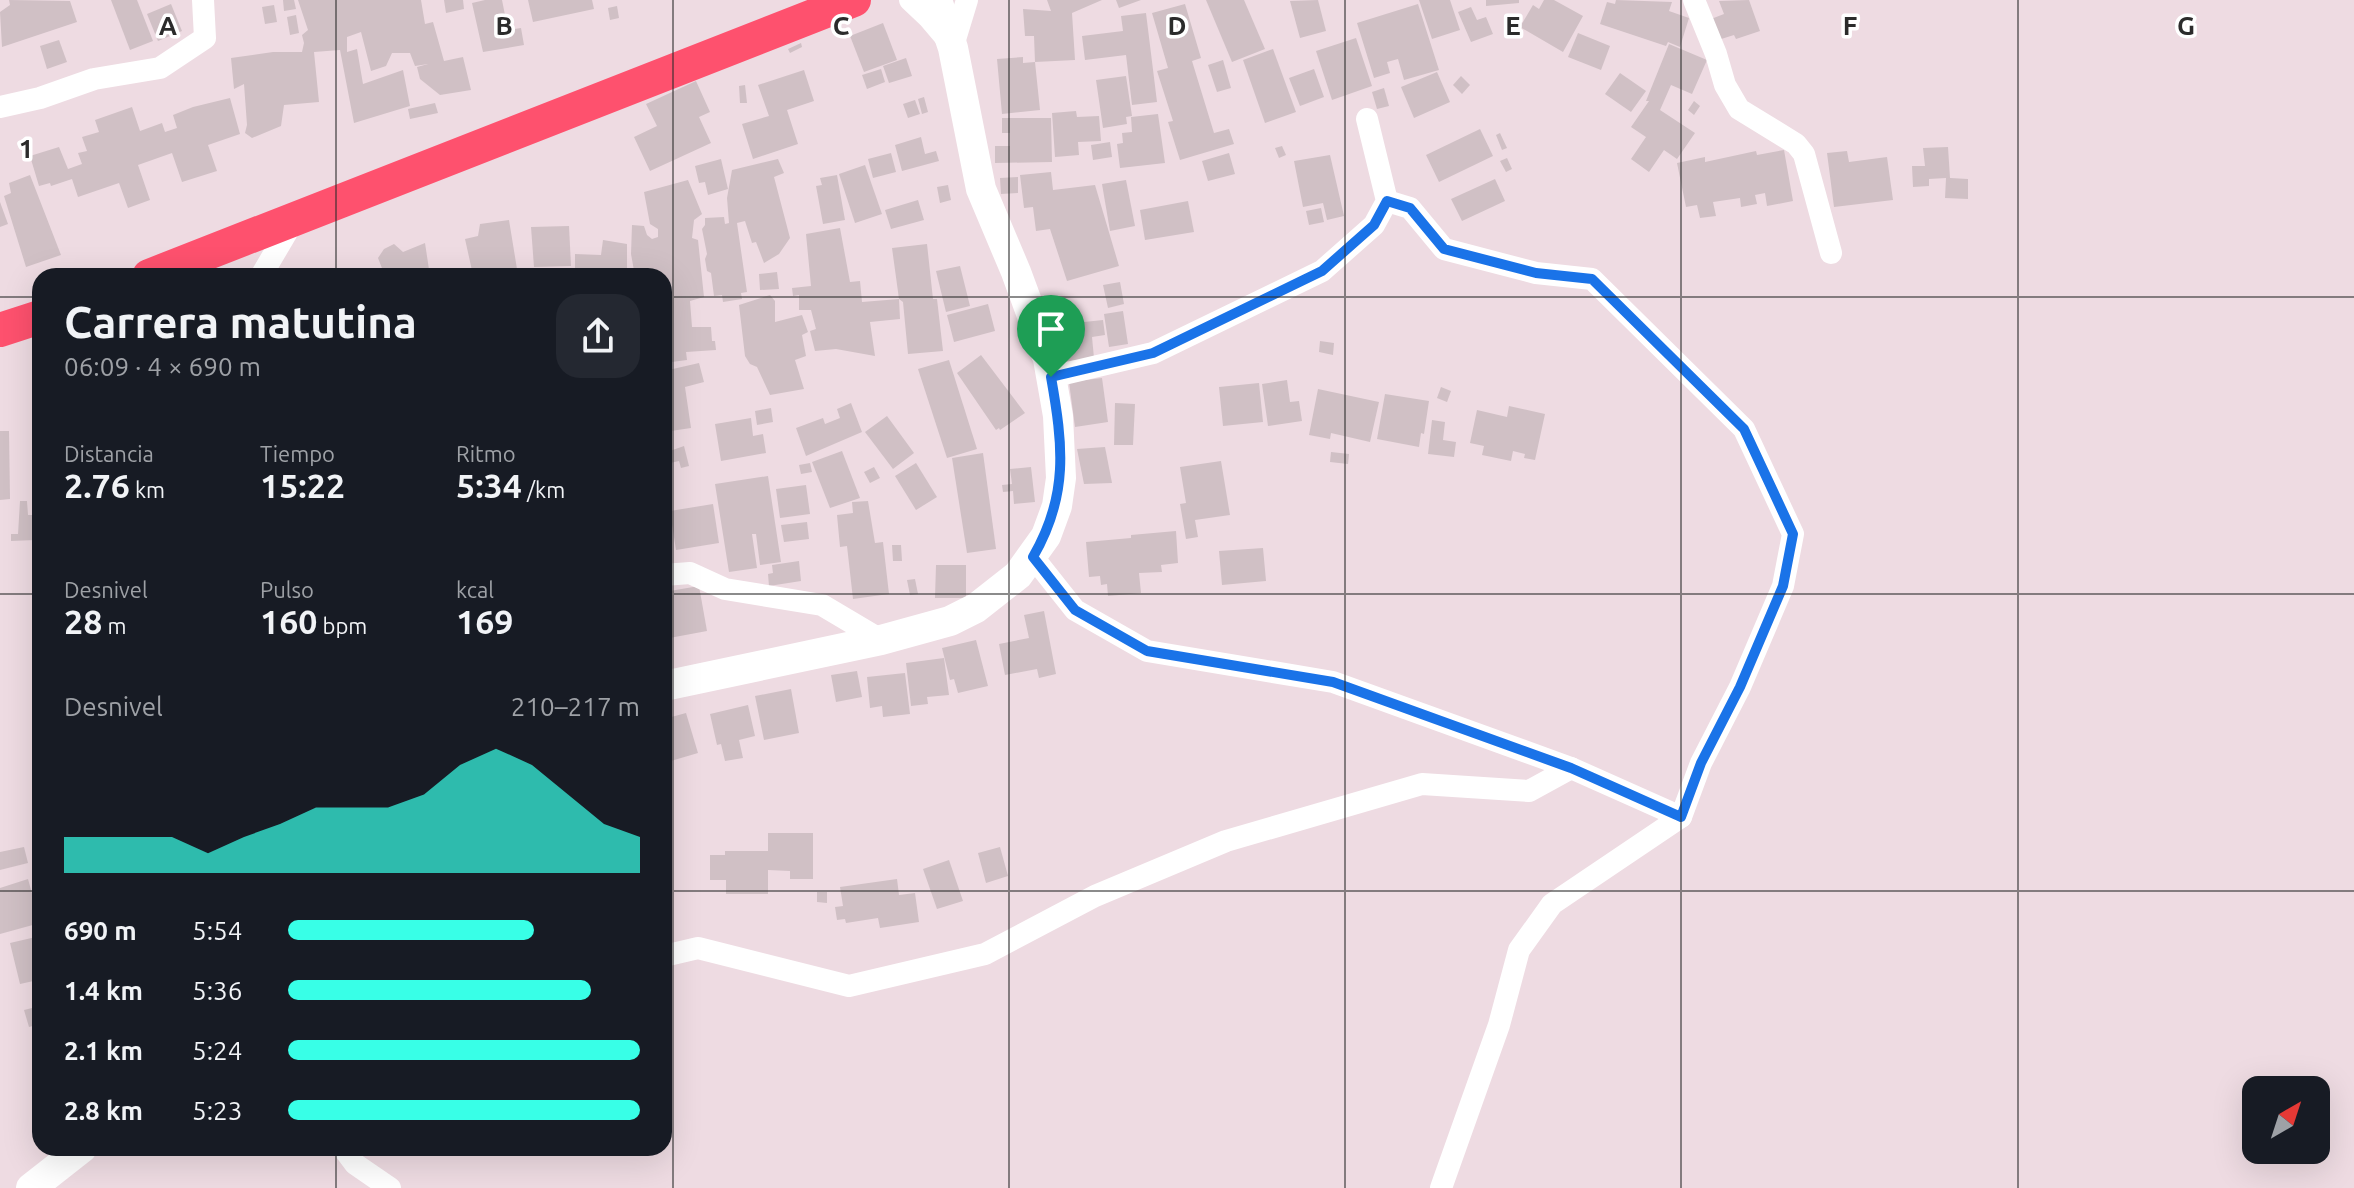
<!DOCTYPE html>
<html lang="es">
<head>
<meta charset="utf-8">
<style>
	:root { --surface:#171b24; --page:#242831; --text:#f1f3f6; --muted:#9ea1a6; --accent:#38ffe7 }
	body { margin:0; font-family:Ubuntu,sans-serif; background:var(--page); color:var(--text); height:100vh; display:flex; flex-direction:column; font-size:30px; white-space:nowrap }
	* { box-sizing:border-box; margin:0 }
	p { font-size:26px; color:var(--muted) }
	.icon { flex:none; width:44px; height:44px; fill:none; stroke:currentColor; stroke-width:2; stroke-linecap:round; stroke-linejoin:round }
	.map { position:relative; flex:1; overflow:hidden }
	.drawer { position:absolute; left:32px; top:268px; width:640px; height:888px; display:flex; flex-direction:column; background:var(--surface); border-radius:24px; box-shadow:0 8px 32px #0002 }
	.drawer>* { flex:none }
	.needle { width:52px; rotate:39deg }
	.controls { position:absolute; left:2242px; top:1076px; display:grid; gap:16px }
	.controls a { display:grid; place-items:center; width:88px; height:88px; border-radius:16px; background:var(--surface); box-shadow:0 8px 32px #0002; font-size:40px }
	.pin { position:absolute; display:grid; place-items:center; width:68px; height:68px; color:#fff; margin:-82px -34px; border-radius:50% 50% 50% 0; rotate:-45deg; box-shadow:0 0 8px #0007 }
	.pin .icon { rotate:45deg }
	.round { display:grid; place-items:center; flex:none; width:84px; height:84px; border-radius:24px; background:var(--page) }
	.summary { display:flex; align-items:center; justify-content:space-between; height:136px; padding:0 32px }
	h1 { font-size:44px; font-weight:700; line-height:60px }
	.metrics { display:grid; grid-template-columns:repeat(3,1fr); gap:12px; height:136px; padding:8px 32px }
	.metrics div { display:grid; align-content:center }
	.metrics b { font-size:34px; font-weight:700 }
	.metrics small { font-size:22px; font-weight:400 }
	.metrics p { font-size:22px }
	.chart { height:224px; padding:16px 32px }
	.chart p { display:flex; justify-content:space-between }
	.chart svg { width:100%; height:144px; margin-top:8px; fill:var(--accent); opacity:.7 }
	ul { padding:0 32px; list-style:none; font-size:26px }
	li { display:grid; grid-template-columns:128px 96px 1fr; align-items:center; height:60px }
	li i { height:20px; border-radius:10px; background:var(--accent) }
	.map>svg:first-child { display:block }
</style>
</head>
<body>
<div class="map">
<svg width="2354" height="1188" viewBox="0 0 2354 1188">
	<rect width="100%" height="100%" fill="#eedbe2"/>
	<g fill="#d0c0c5">
		<polygon points="9,0 70,1 77,22 2,47 0,12 10,5"/>
		<polygon points="111,0 137,0 153,41 130,50"/>
		<polygon points="283,0 294,0 296,9 284,11"/>
		<polygon points="298,0 421,0 425,24 433,22 444,61 463,57 471,90 440,95 420,79 417,67 428,64 415,66 410,53 392,53 386,66 371,71 361,32 347,37 347,52 357,49 363,84 403,70 410,106 354,123 340,50 314,52 319,102 284,105 281,126 252,138 245,133 247,125 244,84 234,89 231,58 273,52 302,52 304,43 302,35 308,30"/>
		<polygon points="444,0 463,0 464,9 446,13"/>
		<polygon points="485,0 502,0 508,30 521,28 524,45 483,52 472,3"/>
		<polygon points="528,0 592,0 594,9 533,22"/>
		<polygon points="1047,0 1102,0 1072,13 1075,60 1035,62 1034,36 1025,36 1023,9 1051,11"/>
		<polygon points="1116,0 1141,0 1119,8"/>
		<polygon points="1206,0 1244,0 1265,49 1232,62"/>
		<polygon points="1318,0 1326,31 1300,38 1290,1"/>
		<polygon points="1419,0 1450,0 1460,30 1432,39"/>
		<polygon points="1486,0 1519,0 1519,3 1486,6"/>
		<polygon points="1544,0 1554,0 1583,16 1563,52 1520,27 1533,5 1539,9"/>
		<polygon points="1616,0 1672,2 1669,11 1689,18 1680,47 1668,42 1666,46 1600,24 1607,2 1615,4"/>
		<polygon points="1749,0 1760,31 1736,39 1734,35 1718,40 1711,19 1724,14 1719,1"/>
		<polygon points="171,4 182,31 158,41 147,14"/>
		<polygon points="1185,4 1201,58 1192,61 1214,133 1229,129 1234,144 1180,160 1168,122 1173,121 1157,71 1168,68 1152,13"/>
		<polygon points="1418,4 1439,70 1404,80 1398,59 1387,62 1390,73 1374,78 1357,23"/>
		<polygon points="274,5 277,22 265,24 262,7"/>
		<polygon points="617,6 619,18 610,20 608,8"/>
		<polygon points="1471,7 1477,20 1486,17 1493,34 1471,42 1458,12"/>
		<polygon points="1146,13 1157,102 1132,105 1126,55 1085,60 1082,36 1123,31 1121,16"/>
		<polygon points="296,15 299,33 290,35 287,17"/>
		<polygon points="883,23 897,60 864,72 850,36"/>
		<polygon points="1578,33 1610,46 1601,70 1568,57"/>
		<polygon points="1356,38 1372,86 1332,100 1316,51"/>
		<polygon points="59,40 67,62 47,69 40,46"/>
		<polygon points="801,43 802,47 790,53 788,49"/>
		<polygon points="1669,44 1707,60 1692,94 1671,85 1660,110 1695,133 1677,159 1664,150 1649,172 1631,159 1646,137 1631,127 1649,101 1646,101"/>
		<polygon points="1273,49 1296,112 1265,123 1243,60"/>
		<polygon points="1023,57 1023,63 1035,62 1040,110 1002,114 997,59"/>
		<polygon points="906,58 912,76 889,83 883,66"/>
		<polygon points="1223,60 1231,88 1217,92 1208,65"/>
		<polygon points="881,69 885,82 867,89 862,75"/>
		<polygon points="1314,69 1324,97 1300,106 1289,78"/>
		<polygon points="804,70 814,101 787,110 798,144 753,159 742,124 769,116 758,85"/>
		<polygon points="1437,72 1450,102 1414,118 1401,87"/>
		<polygon points="1620,73 1646,91 1631,112 1605,94"/>
		<polygon points="1126,76 1132,116 1126,117 1127,124 1103,128 1096,80"/>
		<polygon points="1461,76 1470,85 1462,94 1453,85"/>
		<polygon points="696,81 710,112 699,117 711,143 650,171 634,137 657,126 646,104"/>
		<polygon points="745,85 747,103 740,103 739,86"/>
		<polygon points="1384,88 1389,106 1377,109 1372,92"/>
		<polygon points="924,97 928,112 922,114 918,99"/>
		<polygon points="230,98 240,134 208,145 217,171 182,182 172,153 138,165 150,200 128,208 119,183 78,197 72,179 51,186 50,183 39,186 30,156 59,147 68,169 82,164 78,153 87,151 82,137 99,132 95,120 132,107 140,131 162,123 165,132 177,128 173,115 193,107"/>
		<polygon points="915,100 920,114 908,118 903,104"/>
		<polygon points="1694,101 1700,106 1694,115 1688,110"/>
		<polygon points="435,103 438,113 410,119 408,109"/>
		<polygon points="1076,111 1077,117 1099,116 1101,141 1078,142 1079,155 1055,157 1052,113"/>
		<polygon points="1158,114 1165,163 1120,168 1117,144 1123,143 1122,133 1132,132 1131,117"/>
		<polygon points="1002,118 1051,118 1052,162 995,163 995,146 1010,146 1010,133 1002,133"/>
		<polygon points="1480,129 1493,156 1439,182 1426,155"/>
		<polygon points="1500,133 1507,148 1502,150 1496,135"/>
		<polygon points="921,137 925,154 936,151 939,161 902,171 895,145"/>
		<polygon points="1110,142 1112,157 1093,160 1091,145"/>
		<polygon points="1282,146 1286,155 1279,158 1275,148"/>
		<polygon points="1948,147 1950,178 1968,179 1968,199 1945,198 1946,178 1929,179 1929,186 1913,187 1912,166 1925,166 1923,148"/>
		<polygon points="1784,150 1793,201 1767,206 1765,193 1755,195 1757,204 1741,207 1740,198 1713,202 1716,216 1700,218 1697,205 1686,207 1677,163 1705,157 1705,162 1756,151 1757,155"/>
		<polygon points="1847,151 1849,162 1887,157 1893,200 1834,207 1827,153"/>
		<polygon points="891,153 896,172 873,178 868,159"/>
		<polygon points="1229,153 1235,174 1208,181 1202,161"/>
		<polygon points="1330,155 1344,216 1327,220 1323,203 1303,207 1294,161"/>
		<polygon points="1507,158 1512,169 1506,172 1500,161"/>
		<polygon points="721,159 728,189 708,195 705,182 699,183 695,166"/>
		<polygon points="778,159 784,173 774,177 790,238 779,254 764,263 756,242 752,243 745,221 737,223 747,292 741,293 742,299 723,302 722,295 714,296 711,273 707,271 705,259 707,254 702,229 705,225 705,218 724,217 725,224 729,223 727,198 732,170"/>
		<polygon points="865,165 882,214 855,223 839,174"/>
		<polygon points="1051,172 1053,190 1095,185 1119,266 1067,281 1050,229 1036,231 1033,207 1024,208 1020,175"/>
		<polygon points="30,175 61,255 26,267 4,196 11,193 9,183"/>
		<polygon points="837,175 845,220 823,224 816,186 822,185 820,178"/>
		<polygon points="1018,177 1018,193 1001,194 1000,178"/>
		<polygon points="1495,179 1505,201 1462,221 1451,199"/>
		<polygon points="688,180 702,214 694,220 692,238 698,240 704,297 690,301 692,327 711,327 712,341 715,341 716,350 686,352 687,360 664,363 664,276 635,276 631,254 632,225 644,226 647,235 652,239 658,237 658,229 650,224 644,192"/>
		<polygon points="1126,180 1135,226 1110,231 1102,184"/>
		<polygon points="948,185 951,200 940,203 937,187"/>
		<polygon points="918,200 924,220 891,229 885,210"/>
		<polygon points="1188,201 1194,232 1145,240 1140,210"/>
		<polygon points="0,202 8,224 0,227"/>
		<polygon points="1321,208 1324,222 1309,225 1306,211"/>
		<polygon points="509,220 517,269 502,271 502,276 473,275 465,239 478,236 480,224"/>
		<polygon points="569,226 571,266 534,267 531,227"/>
		<polygon points="840,228 850,282 860,281 862,302 899,299 900,319 870,322 875,356 836,349 815,351 810,331 816,329 811,310 799,310 799,295 793,296 792,288 811,286 806,234"/>
		<polygon points="603,240 627,244 627,276 575,276 575,254 601,255"/>
		<polygon points="425,243 430,276 385,276 378,258 384,249 394,244 403,252"/>
		<polygon points="927,244 933,299 937,299 943,351 908,354 903,302 899,299 892,248"/>
		<polygon points="960,266 970,306 946,312 936,271"/>
		<polygon points="777,272 779,289 760,290 759,274"/>
		<polygon points="1120,282 1124,304 1108,308 1103,285"/>
		<polygon points="770,295 775,301 775,322 802,315 808,332 802,335 806,356 795,360 804,389 770,395 757,367 750,364 745,356 739,305"/>
		<polygon points="988,304 995,331 954,342 947,315"/>
		<polygon points="1123,311 1128,344 1109,347 1104,314"/>
		<polygon points="1103,320 1105,335 1092,337 1094,358 1061,362 1056,325"/>
		<polygon points="1320,341 1334,343 1333,355 1319,352"/>
		<polygon points="981,355 1025,413 1000,430 999,428 996,430 957,373"/>
		<polygon points="949,360 977,449 947,458 918,369"/>
		<polygon points="699,363 704,382 685,387 691,428 664,432 664,371"/>
		<polygon points="1102,378 1108,422 1075,427 1069,382"/>
		<polygon points="1287,380 1290,402 1299,401 1302,421 1268,426 1262,384"/>
		<polygon points="1259,383 1263,422 1223,426 1219,387"/>
		<polygon points="1441,387 1451,391 1447,402 1437,398"/>
		<polygon points="1318,389 1379,402 1370,442 1331,433 1330,439 1309,435"/>
		<polygon points="1385,394 1429,401 1424,434 1421,433 1419,447 1377,439"/>
		<polygon points="851,403 862,432 806,456 796,428 823,418 825,424 840,418 837,409"/>
		<polygon points="1115,403 1135,404 1133,445 1114,445"/>
		<polygon points="1509,406 1545,414 1535,460 1524,458 1525,454 1513,451 1511,461 1482,455 1484,446 1470,443 1477,410 1507,417"/>
		<polygon points="771,408 773,422 757,425 755,411"/>
		<polygon points="887,416 914,453 893,469 865,432"/>
		<polygon points="751,418 753,436 763,434 766,453 721,461 715,424"/>
		<polygon points="1432,420 1445,422 1443,440 1456,442 1454,457 1428,454"/>
		<polygon points="0,431 9,431 10,499 0,500"/>
		<polygon points="684,446 689,466 681,468 679,461 670,463 667,452"/>
		<polygon points="1105,447 1112,483 1084,484 1077,449"/>
		<polygon points="842,451 860,498 830,508 812,462"/>
		<polygon points="1331,452 1349,454 1348,464 1330,462"/>
		<polygon points="983,453 996,549 967,553 952,458"/>
		<polygon points="1221,461 1230,515 1195,520 1198,537 1186,539 1180,504 1186,503 1180,467"/>
		<polygon points="810,463 812,472 801,474 799,465"/>
		<polygon points="916,463 937,497 916,510 895,476"/>
		<polygon points="874,467 880,478 870,483 864,472"/>
		<polygon points="1031,467 1035,502 1014,504 1013,491 1003,492 1002,485 1012,484 1010,469"/>
		<polygon points="768,476 781,562 760,565 756,534 752,534 757,568 729,572 715,484"/>
		<polygon points="806,485 810,514 780,518 776,489"/>
		<polygon points="20,501 27,501 28,515 34,515 35,540 11,541 11,534 18,534"/>
		<polygon points="868,501 875,543 883,542 889,594 853,599 847,546 840,547 837,515 853,513 852,502"/>
		<polygon points="713,504 719,543 676,550 670,511"/>
		<polygon points="807,522 809,539 784,542 781,525"/>
		<polygon points="1176,531 1178,563 1161,565 1162,572 1139,573 1141,593 1108,596 1107,584 1101,585 1100,576 1089,577 1086,542 1131,538 1131,535"/>
		<polygon points="892,545 901,545 902,561 893,561"/>
		<polygon points="1263,548 1266,581 1222,585 1219,551"/>
		<polygon points="799,561 801,581 769,586 768,574 773,573 772,565"/>
		<polygon points="936,565 966,565 966,598 935,598"/>
		<polygon points="915,579 918,594 910,595 907,580"/>
		<polygon points="699,586 707,631 664,639 664,592"/>
		<polygon points="1044,611 1056,674 1039,678 1037,669 1005,675 999,644 1029,638 1024,615"/>
		<polygon points="976,640 988,686 958,693 954,679 950,680 942,648"/>
		<polygon points="944,658 949,695 927,697 928,704 911,706 906,663"/>
		<polygon points="857,671 862,697 836,702 831,675"/>
		<polygon points="905,673 910,714 883,717 882,706 870,708 867,677"/>
		<polygon points="791,689 799,733 764,740 755,696"/>
		<polygon points="748,705 755,736 739,740 743,758 725,761 721,744 717,745 710,714"/>
		<polygon points="686,713 698,753 664,763 664,719"/>
		<polygon points="768,833 813,833 813,879 790,879 790,871 768,870 768,894 726,894 726,880 710,880 710,855 725,855 725,851 768,851"/>
		<polygon points="24,847 28,863 0,870 0,852"/>
		<polygon points="1000,847 1008,876 986,883 978,853"/>
		<polygon points="949,860 963,901 937,909 923,869"/>
		<polygon points="28,879 40,923 0,934 0,888"/>
		<polygon points="897,879 899,895 915,893 919,922 880,928 878,918 846,923 845,919 837,920 835,907 843,906 840,887"/>
		<polygon points="817,892 827,892 827,903 817,902"/>
		<polygon points="40,936 40,966 35,967 38,980 20,984 10,943"/>
		<polygon points="40,1006 40,1024 29,1027 24,1010"/>
	</g>
	<g fill="none" stroke-linecap="round" stroke-linejoin="round">
		<g stroke="#fff" stroke-width="22">
			<polyline points="910,0 928,17 945,37"/>
			<polyline points="1694,0 1716,54 1725,85 1739,109 1796,144 1804,154 1831,253"/>
			<polyline points="953,46 967,0"/>
			<polyline points="0,107 40,98 94,79 160,68 205,38 203,0"/>
			<polyline points="1387,201 1410,208 1444,249 1536,273 1592,279 1744,429 1793,534 1783,586 1740,687 1701,763 1681,817 1552,904 1519,950 1499,1025 1441,1188"/>
			<polyline points="261,276 294,220"/>
			<polyline points="1051,377 1153,353 1322,271 1374,225 1387,201 1367,119"/>
			<polyline points="1033,557 1075,610 1147,651 1333,682 1571,768 1681,817"/>
			<polyline points="664,575 690,573 725,589 822,605 881,640"/>
			<polyline points="664,956 698,948 849,986 985,954 1095,896 1226,841 1422,784 1529,791 1571,768"/>
			<polyline points="343,1148 355,1164 390,1188"/>
		</g>
		<g stroke="#fff" stroke-width="30">
			<polyline points="664,686 881,640 950,621 976,608 1018,575 1046,536 1057,506 1061,478 1058,416 1048,359 1016,272 981,189 953,48 937,0"/>
			<polyline points="31,1188 82,1148"/>
		</g>
		<g stroke="#fe516e" stroke-width="34">
			<polyline points="149,276 854,0"/>
			<polyline points="0,330 40,317"/>
		</g>
	</g>
	<g fill="none" stroke-linecap="round" stroke-linejoin="round">
		<defs>
			<path id="route" d="M 1387,201 L 1410,208 L 1444,249 L 1536,273 L 1592,279 L 1744,429 L 1793,534 L 1783,586 L 1740,687 L 1701,763 L 1681,817 L 1571,768 L 1333,682 L 1147,651 L 1075,610 L 1033,557 C 1069,495 1063,445 1051,377 L 1153,353 L 1322,271 L 1374,225 Z"/>
		</defs>
		<use href="#route" stroke="#fff" stroke-width="16"/>
		<use href="#route" stroke="#1a73e8" stroke-width="10"/>
	</g>
	<path fill="none" stroke="#2b2b2b" stroke-width="2" stroke-opacity="0.55" d="M 336,0 L 336,276M 673,0 L 673,1188M 1009,0 L 1009,1188M 1345,0 L 1345,1188M 1681,0 L 1681,1188M 2018,0 L 2018,1188M 0,297 L 40,297M 664,297 L 2354,297M 0,594 L 40,594M 664,594 L 2354,594M 0,891 L 40,891M 664,891 L 2354,891M 336,1148 L 336,1188"/>
	<g font-size="26" text-anchor="middle" font-weight="bold" fill="#2b2b2b" stroke="#fff" stroke-width="7" stroke-linejoin="round" paint-order="stroke">
		<text x="168" y="35">A</text>
		<text x="504" y="35">B</text>
		<text x="841" y="35">C</text>
		<text x="1177" y="35">D</text>
		<text x="1513" y="35">E</text>
		<text x="1850" y="35">F</text>
		<text x="2186" y="35">G</text>
		<text x="26" y="158">1</text>
	</g>
</svg>
<div class="controls">
<a><svg class="needle" viewBox="-14 -14 28 28"><path d="M0-13l5 13h-10z" fill="#e53935"/><path d="M0 13l5-13h-10z" fill="#9ea1a6"/></svg></a>
</div>
<div class="pin" style="left:1051px;top:377px;background:#1e9e55"><svg class="icon" aria-label="arrive" viewBox="0 0 24 24"><path d="M6 21V4h12l-3 4 3 4H6"/></svg></div>
<section class="drawer">
<div class="summary"><div><h1>Carrera matutina</h1><p>06:09 · 4 × 690 m</p></div><a class="round"><svg class="icon" aria-label="share" viewBox="0 0 24 24"><path d="M12 15V3M7 8l5-5 5 5M5 13v7h14v-7"/></svg></a></div>
<div class="metrics">
<div><p>Distancia</p><b>2.76<small> km</small></b></div>
<div><p>Tiempo</p><b>15:22</b></div>
<div><p>Ritmo</p><b>5:34<small> /km</small></b></div>
</div>
<div class="metrics">
<div><p>Desnivel</p><b>28<small> m</small></b></div>
<div><p>Pulso</p><b>160<small> bpm</small></b></div>
<div><p>kcal</p><b>169</b></div>
</div>
<div class="chart"><p><span>Desnivel</span>210–217 m</p>
<svg viewBox="0 0 160 44" preserveAspectRatio="none"><path d="M0 44V33L10 33L20 33L30 33L40 38L50 33L60 29L70 24L80 24L90 24L100 20L110 11L120 6L130 11L140 20L150 29L160 33V44z"/></svg>
</div>
<ul>
<li><b>690 m</b>5:54<i style="width:70%"></i></li>
<li><b>1.4 km</b>5:36<i style="width:86%"></i></li>
<li><b>2.1 km</b>5:24<i style="width:100%"></i></li>
<li><b>2.8 km</b>5:23<i style="width:100%"></i></li>
</ul>
</section>
</div>
</body>
</html>
